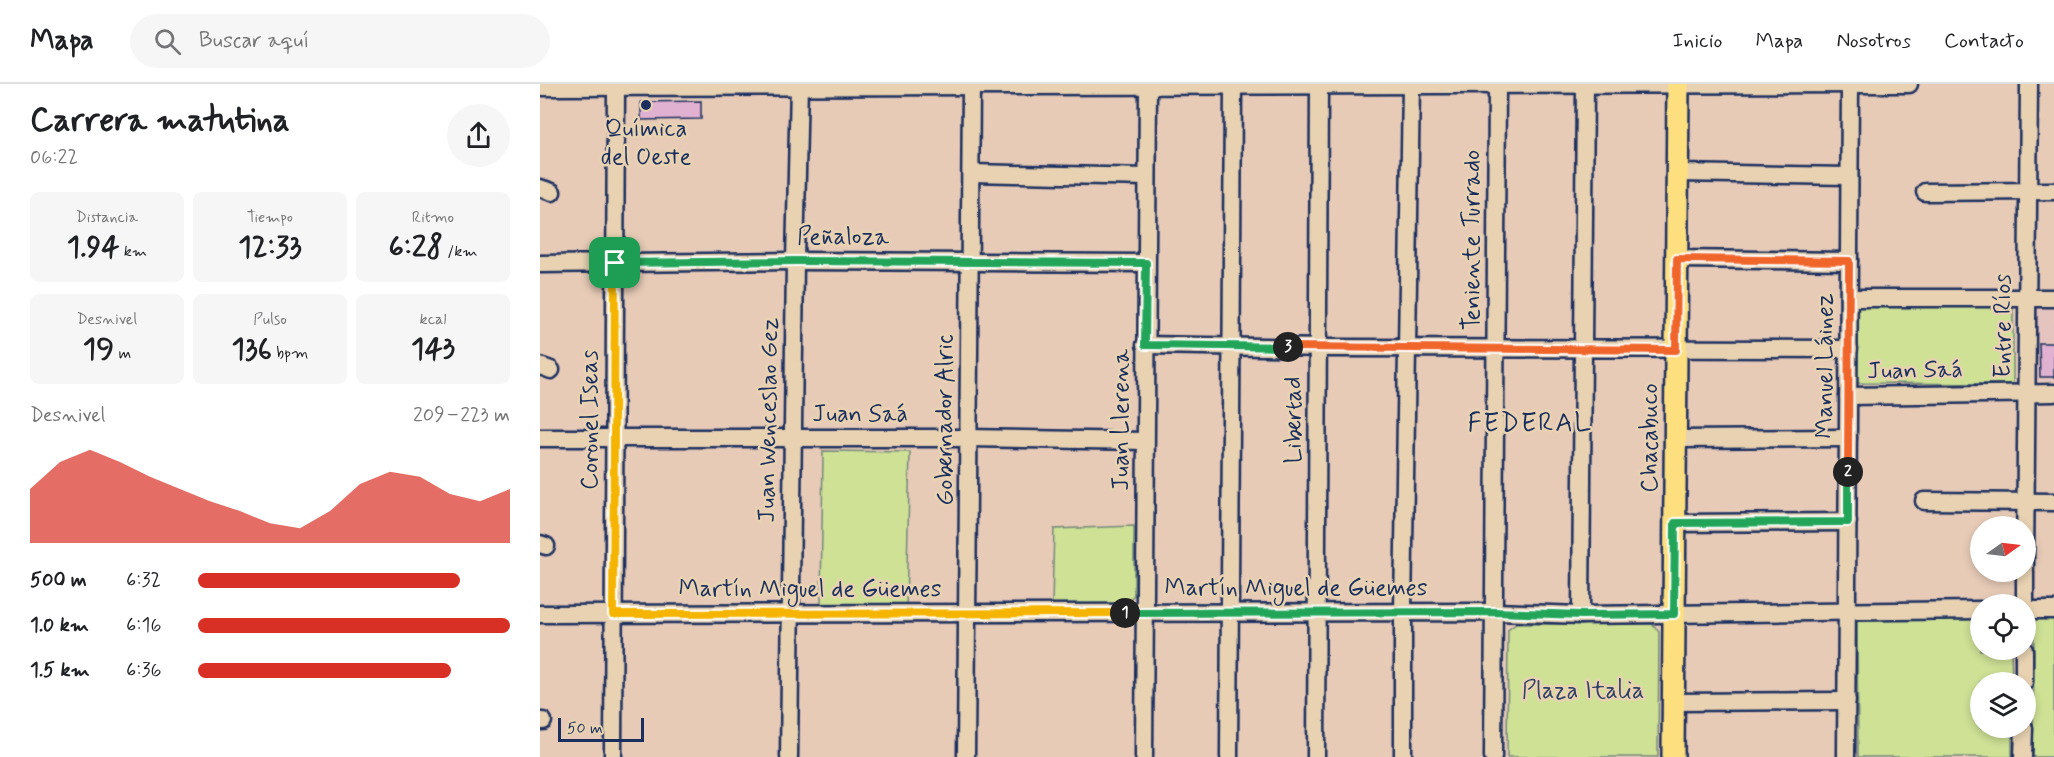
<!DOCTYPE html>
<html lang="es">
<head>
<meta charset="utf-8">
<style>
	:root { --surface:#fff; --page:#f6f6f6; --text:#202124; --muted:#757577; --line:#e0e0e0; --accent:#d93025 }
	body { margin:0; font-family:Mynerve,sans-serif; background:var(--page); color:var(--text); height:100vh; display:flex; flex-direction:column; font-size:22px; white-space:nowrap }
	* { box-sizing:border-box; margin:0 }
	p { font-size:20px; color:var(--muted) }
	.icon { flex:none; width:33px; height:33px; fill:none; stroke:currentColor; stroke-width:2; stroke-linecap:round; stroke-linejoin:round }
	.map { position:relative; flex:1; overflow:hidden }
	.panel { display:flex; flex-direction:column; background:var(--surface); width:540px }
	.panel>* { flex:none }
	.needle { width:39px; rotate:76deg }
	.tools { position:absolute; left:1430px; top:432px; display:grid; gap:12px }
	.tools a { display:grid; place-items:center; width:66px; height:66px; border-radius:50%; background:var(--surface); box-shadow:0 3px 9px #0003; font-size:30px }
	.scale { position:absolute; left:18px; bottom:15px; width:86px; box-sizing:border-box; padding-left:6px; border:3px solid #1b2f5e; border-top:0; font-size:16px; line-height:21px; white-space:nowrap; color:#1b2f5e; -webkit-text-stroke:4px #e8d2b1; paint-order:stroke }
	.pin { position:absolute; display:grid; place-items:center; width:51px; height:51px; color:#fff; margin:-26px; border-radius:12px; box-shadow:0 3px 9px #0006 }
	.km { position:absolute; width:30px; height:30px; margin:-15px; border-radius:50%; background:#222; color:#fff; font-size:16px; line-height:30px; text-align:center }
	.round { display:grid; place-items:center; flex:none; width:63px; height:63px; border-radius:32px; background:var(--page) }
	.overview { display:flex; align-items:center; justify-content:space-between; height:102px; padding:0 30px }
	h1 { font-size:33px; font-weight:700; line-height:45px }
	.stats { display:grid; grid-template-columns:repeat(3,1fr); gap:9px; height:102px; padding:6px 30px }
	.stats div { display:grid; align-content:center; border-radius:9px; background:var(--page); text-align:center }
	.stats b { font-size:30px; font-weight:700 }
	.stats small { font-size:16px; font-weight:400 }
	.stats p { font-size:16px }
	.chart { height:168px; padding:12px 30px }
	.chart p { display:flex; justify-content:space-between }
	.chart svg { width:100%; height:108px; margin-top:6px; fill:var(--accent); opacity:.7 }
	ul { padding:0 30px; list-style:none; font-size:20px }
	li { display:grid; grid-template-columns:96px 72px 1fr; align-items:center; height:45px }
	li i { height:15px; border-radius:8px; background:var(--accent) }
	header { display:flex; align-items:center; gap:36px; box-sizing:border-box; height:84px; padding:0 30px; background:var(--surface); border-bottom:2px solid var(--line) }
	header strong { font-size:28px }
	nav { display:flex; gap:33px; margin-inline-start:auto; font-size:21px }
	.search { width:420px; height:54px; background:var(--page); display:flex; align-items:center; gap:15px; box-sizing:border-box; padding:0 21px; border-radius:33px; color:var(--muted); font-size:22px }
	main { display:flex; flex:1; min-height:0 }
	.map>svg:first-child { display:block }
</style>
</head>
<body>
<header>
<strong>Mapa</strong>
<div class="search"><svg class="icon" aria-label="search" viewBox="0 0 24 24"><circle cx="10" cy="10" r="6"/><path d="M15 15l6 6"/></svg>Buscar aquí</div>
<nav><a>Inicio</a><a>Mapa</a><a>Nosotros</a><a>Contacto</a></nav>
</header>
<main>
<section class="panel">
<div class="overview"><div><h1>Carrera matutina</h1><p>06:22</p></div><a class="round"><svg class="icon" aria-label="share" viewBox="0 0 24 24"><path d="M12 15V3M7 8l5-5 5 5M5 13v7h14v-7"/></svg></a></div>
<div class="stats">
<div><p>Distancia</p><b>1.94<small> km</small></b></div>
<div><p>Tiempo</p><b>12:33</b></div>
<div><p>Ritmo</p><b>6:28<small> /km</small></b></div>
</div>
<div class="stats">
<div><p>Desnivel</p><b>19<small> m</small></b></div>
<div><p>Pulso</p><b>136<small> bpm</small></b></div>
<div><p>kcal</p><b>143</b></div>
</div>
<div class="chart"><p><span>Desnivel</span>209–223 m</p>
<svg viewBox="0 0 160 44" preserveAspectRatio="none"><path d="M0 44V22L10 11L20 6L30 11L40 17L50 22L60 27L70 31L80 36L90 38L100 31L110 20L120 15L130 17L140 24L150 27L160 22V44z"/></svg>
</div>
<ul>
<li><b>500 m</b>6:32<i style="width:84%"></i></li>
<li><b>1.0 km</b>6:16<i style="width:100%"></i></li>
<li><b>1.5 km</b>6:36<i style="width:81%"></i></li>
</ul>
</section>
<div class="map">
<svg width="1514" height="673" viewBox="0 0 1514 673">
	<rect width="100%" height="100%" fill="#e7cbb7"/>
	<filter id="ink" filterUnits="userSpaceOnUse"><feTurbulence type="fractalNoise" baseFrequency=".0167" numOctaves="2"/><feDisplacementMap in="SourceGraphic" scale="12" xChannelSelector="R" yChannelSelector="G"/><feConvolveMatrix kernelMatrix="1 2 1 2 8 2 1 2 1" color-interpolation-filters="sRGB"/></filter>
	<g filter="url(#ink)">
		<rect fill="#e5c3bf" x="1494" y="224" width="20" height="73"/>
		<g fill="#cee195" stroke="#74887a" stroke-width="1.5">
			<polygon points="1316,220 1473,221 1473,300 1315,299"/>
			<polygon points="283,367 370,368 366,521 281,520"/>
			<polygon points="594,442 594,511 584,521 512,520 514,445"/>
			<polygon points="1494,533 1514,533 1514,673 1493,673"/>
			<polygon points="1440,534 1440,566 1471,566 1472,598 1440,598 1440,644 1472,644 1472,673 1318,673 1317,535"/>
			<polygon points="976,540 1112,540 1119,548 1118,673 967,673 968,546"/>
		</g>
		<g fill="#e1b1d1" stroke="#1b2f5e" stroke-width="1.5">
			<polygon points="161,17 161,35 101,36 101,18"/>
			<polygon points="1499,259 1514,259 1514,293 1500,293"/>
		</g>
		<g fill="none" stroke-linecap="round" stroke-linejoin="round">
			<defs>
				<g id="minor">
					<polyline points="0,3 1369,0"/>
					<polyline points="431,89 607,93"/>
					<polyline points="1138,89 1309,92"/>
					<polyline points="0,104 12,108"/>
					<polyline points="1385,108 1514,107"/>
					<polyline points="1137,175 1309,177"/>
					<polyline points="0,180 255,177 606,179"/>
					<polyline points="1309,214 1514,214"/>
					<polyline points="605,261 793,264 1309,265"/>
					<polyline points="0,282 11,286"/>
					<polyline points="1308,312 1514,309"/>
					<polyline points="0,354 428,354 605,357"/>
					<polyline points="1136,355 1308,354"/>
					<polyline points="1384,417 1514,418"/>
					<polyline points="1135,439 1308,438"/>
					<polyline points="0,460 6,462"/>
					<polyline points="1485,484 1489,0"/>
					<polyline points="1485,520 1485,488"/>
					<polyline points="1485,526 1514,526"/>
					<polyline points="0,530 954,528 1041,531 1440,526"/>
					<polyline points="1041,531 1045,0"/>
					<polyline points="1484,598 1484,566"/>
					<polyline points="1134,618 1307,617"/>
					<polyline points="0,637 3,637"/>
					<polyline points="73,673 76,0"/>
					<polyline points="249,673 255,177 259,0"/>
					<polyline points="426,673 431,0"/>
					<polyline points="604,673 608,0"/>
					<polyline points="689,673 693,0"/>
					<polyline points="776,673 779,0"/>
					<polyline points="863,673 863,528 871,0"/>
					<polyline points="953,673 957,0"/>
					<polyline points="1306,673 1310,0"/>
					<polyline points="1483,673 1484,644"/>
				</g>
				<polyline id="major" points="1133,673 1138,0"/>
			</defs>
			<use href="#minor" stroke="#1b2f5e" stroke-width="21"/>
			<use href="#major" stroke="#1b2f5e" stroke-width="26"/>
			<use href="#minor" stroke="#e8d2b1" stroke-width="16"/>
			<use href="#major" stroke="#fedf80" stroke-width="21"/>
		</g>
	</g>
	<g fill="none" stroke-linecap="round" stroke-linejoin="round" filter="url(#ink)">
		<defs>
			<polyline id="split-1" points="75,179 73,530 585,529"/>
			<polyline id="split-2" points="585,529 954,528 1041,531 1134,530 1135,439 1308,438 1308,388"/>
			<polyline id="split-3" points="748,263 1136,266 1137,175 1309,177 1308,388"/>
			<polyline id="split-4" points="75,179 255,177 606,179 605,261 748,263"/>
		</defs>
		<use href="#split-1" stroke="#fff" stroke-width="12"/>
		<use href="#split-2" stroke="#fff" stroke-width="12"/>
		<use href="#split-3" stroke="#fff" stroke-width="12"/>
		<use href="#split-4" stroke="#fff" stroke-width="12"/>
		<use href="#split-1" stroke="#f5b400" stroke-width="8"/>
		<use href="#split-2" stroke="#22a559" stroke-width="8"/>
		<use href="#split-3" stroke="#f0652b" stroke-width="8"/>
		<use href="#split-4" stroke="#22a559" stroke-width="8"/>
	</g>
	<circle fill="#1b2f5e" stroke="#e8d2b1" stroke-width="2" cx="106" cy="21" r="6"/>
	<g text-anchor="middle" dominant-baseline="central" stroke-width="5" stroke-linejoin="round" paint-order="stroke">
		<g font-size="24" fill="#1b2f5e" stroke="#e8d2b1">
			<text x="106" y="45">Química<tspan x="106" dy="28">del Oeste</tspan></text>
		</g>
		<g font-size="24" fill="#1b2f5e" stroke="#e8d2b1">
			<text x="303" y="153">Peñaloza</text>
			<text transform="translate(932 156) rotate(-90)">Teniente Turrado</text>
			<text transform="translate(1463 242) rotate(-90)">Entre Ríos</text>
			<text transform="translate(1285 282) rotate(-90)">Manuel Láinez</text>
			<text transform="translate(1375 287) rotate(-1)">Juan Saá</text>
			<text x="320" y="330">Juan Saá</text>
			<text transform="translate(50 336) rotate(-90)">Coronel Iseas</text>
			<text transform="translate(229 336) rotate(-89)">Juan Wenceslao Gez</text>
			<text transform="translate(405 336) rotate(-90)">Gobernador Alric</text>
			<text transform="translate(581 336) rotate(-90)">Juan Llerena</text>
			<text transform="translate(754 336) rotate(-90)">Libertad</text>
			<text transform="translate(1110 354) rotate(-90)">Chacabuco</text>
			<text x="756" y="504">Martín Miguel de Güemes</text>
			<text x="270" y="505">Martín Miguel de Güemes</text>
		</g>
		<g font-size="24" fill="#2d4164" stroke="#e8d2b1">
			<text x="1043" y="607">Plaza Italia</text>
		</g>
		<g font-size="27" letter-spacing="1.5" fill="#1b2f5e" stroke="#e8d2b1">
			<text x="990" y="339">FEDERAL</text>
		</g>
	</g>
</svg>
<div class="tools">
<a><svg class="needle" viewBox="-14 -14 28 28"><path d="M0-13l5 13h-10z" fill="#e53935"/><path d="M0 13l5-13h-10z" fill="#757577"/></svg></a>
<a><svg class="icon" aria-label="locate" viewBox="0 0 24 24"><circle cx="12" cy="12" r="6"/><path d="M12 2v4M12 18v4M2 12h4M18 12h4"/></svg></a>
<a><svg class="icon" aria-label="layers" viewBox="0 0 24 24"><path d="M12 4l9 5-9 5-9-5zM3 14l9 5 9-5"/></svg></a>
</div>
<div class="scale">50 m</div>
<div class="pin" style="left:75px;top:179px;background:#1e9e55"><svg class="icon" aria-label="arrive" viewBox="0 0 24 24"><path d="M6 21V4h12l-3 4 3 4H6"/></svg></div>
<b class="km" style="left:585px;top:529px">1</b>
<b class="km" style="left:1308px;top:388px">2</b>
<b class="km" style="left:748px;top:263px">3</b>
</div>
</main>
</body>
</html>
